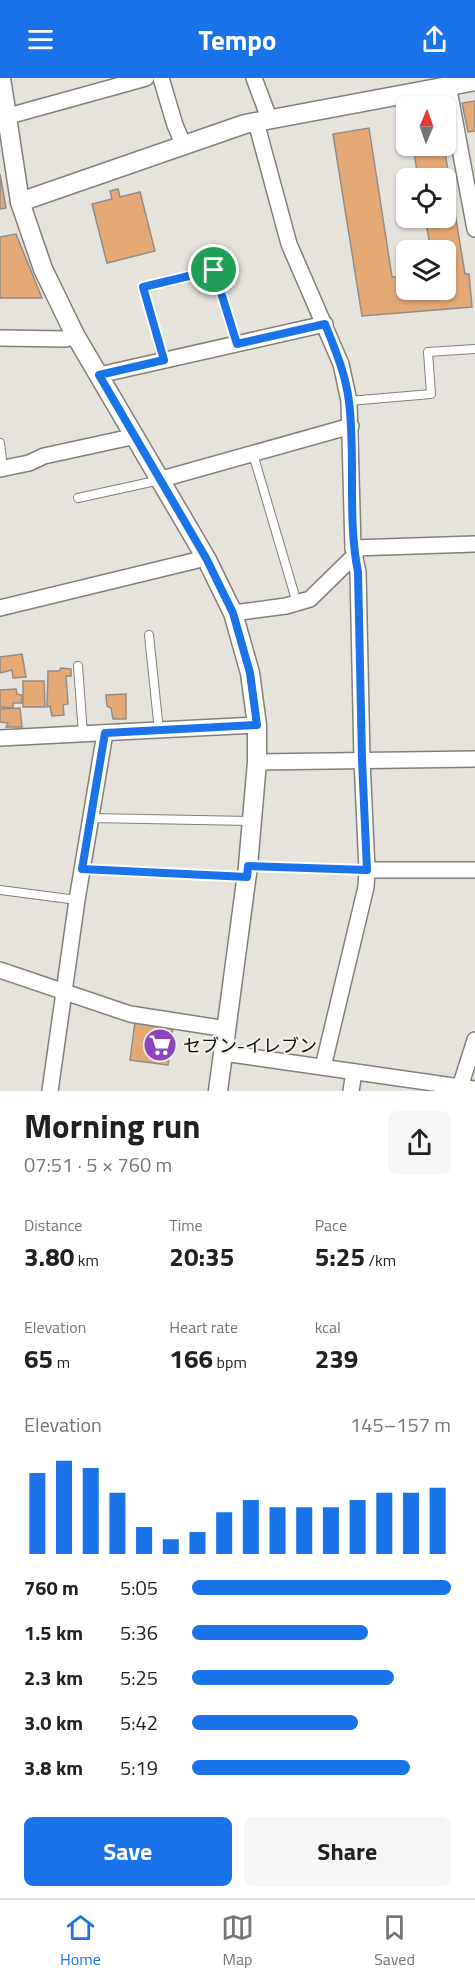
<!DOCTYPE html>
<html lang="en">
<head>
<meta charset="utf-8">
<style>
	:root { --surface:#fff; --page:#f6f6f6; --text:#202124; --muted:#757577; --line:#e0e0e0; --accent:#1a73e8 }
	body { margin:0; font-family:"Titillium Web","Noto Sans JP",sans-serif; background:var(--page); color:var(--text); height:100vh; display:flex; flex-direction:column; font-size:22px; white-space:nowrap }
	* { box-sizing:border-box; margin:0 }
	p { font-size:20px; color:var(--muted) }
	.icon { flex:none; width:33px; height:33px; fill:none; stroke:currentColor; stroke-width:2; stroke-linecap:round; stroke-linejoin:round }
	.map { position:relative; height:1013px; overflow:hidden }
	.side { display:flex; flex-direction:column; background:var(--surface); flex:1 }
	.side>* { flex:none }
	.needle { width:39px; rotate:2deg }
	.buttons { position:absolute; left:396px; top:18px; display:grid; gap:12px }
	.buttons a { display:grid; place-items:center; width:60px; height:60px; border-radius:9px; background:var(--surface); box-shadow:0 2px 4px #0004; font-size:30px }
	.pin { position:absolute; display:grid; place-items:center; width:51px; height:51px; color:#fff; margin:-26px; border:3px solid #fff; border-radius:50%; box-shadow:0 2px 6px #0007 }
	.round { display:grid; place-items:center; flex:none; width:63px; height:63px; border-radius:9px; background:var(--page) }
	.summary { display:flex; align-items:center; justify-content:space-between; height:102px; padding:0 24px }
	h1 { font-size:33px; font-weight:700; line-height:45px }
	.stats { display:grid; grid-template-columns:repeat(3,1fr); gap:9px; height:102px; padding:6px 24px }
	.stats div { display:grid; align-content:center }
	.stats b { font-size:26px; font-weight:700 }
	.stats small { font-size:16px; font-weight:400 }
	.stats p { font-size:16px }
	.chart { height:168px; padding:12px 24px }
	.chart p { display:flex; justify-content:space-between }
	.chart svg { width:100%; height:108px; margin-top:6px; stroke:var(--accent); stroke-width:6 }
	.action { display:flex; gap:12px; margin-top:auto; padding:12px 24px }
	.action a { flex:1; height:69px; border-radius:9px; background:var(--accent); color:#fff; font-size:24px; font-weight:700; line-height:69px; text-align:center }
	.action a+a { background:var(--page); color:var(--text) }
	ul { padding:0 24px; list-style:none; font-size:20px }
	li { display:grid; grid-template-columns:96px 72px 1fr; align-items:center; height:45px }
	li i { height:15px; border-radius:8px; background:var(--accent) }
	header { display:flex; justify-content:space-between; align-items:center; height:78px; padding:0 24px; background:var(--accent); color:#fff; font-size:27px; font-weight:700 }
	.dock { display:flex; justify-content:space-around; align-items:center; height:84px; border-top:2px solid var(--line); background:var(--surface); font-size:16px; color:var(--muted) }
	.dock a { display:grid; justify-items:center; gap:3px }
	.dock .selected { color:var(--accent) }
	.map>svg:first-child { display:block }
</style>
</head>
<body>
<header><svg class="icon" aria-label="menu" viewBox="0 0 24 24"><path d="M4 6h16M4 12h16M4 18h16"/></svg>Tempo<svg class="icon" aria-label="share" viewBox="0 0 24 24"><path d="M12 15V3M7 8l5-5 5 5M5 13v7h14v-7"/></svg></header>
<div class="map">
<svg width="475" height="1013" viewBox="0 0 475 1013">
	<rect width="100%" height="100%" fill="#e5e3dc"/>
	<g fill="#e4a975" stroke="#918c87" stroke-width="1.5">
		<polygon points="475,23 475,53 468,54 462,25"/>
		<polygon points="369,50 392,199 406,198 406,212 446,212 446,172 431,172 425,140 446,140 446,100 418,100 413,68 444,68 465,196 469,196 472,229 362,238 333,56"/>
		<polygon points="0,96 6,130 0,131"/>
		<polygon points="118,111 120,119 140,114 155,173 107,185 92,126 112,121 110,113"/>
		<polygon points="16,156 42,220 0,220 0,159"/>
		<polygon points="22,576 26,599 13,600 12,592 0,595 0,579"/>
		<polygon points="61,590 71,591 71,598 66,598 68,626 63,627 64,637 52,638 50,628 47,629 48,593 59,593"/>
		<polygon points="23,603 44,603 45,629 23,629"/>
		<polygon points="16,611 17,616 22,617 22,625 13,625 13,630 0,629 0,612"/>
		<polygon points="126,616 126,641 113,641 111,630 107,628 106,617"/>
		<polygon points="20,630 22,649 6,649 8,645 0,644 0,631"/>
		<polygon points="135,944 173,949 168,987 130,982"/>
	</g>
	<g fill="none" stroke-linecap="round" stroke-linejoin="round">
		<defs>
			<g id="service">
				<polyline points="164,282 143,209 214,192 237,266"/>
				<polyline points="349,323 431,316 428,274 475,271"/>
				<polyline points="0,365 3,390"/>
				<polyline points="253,376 297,525"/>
				<polyline points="78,420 160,402"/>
				<polyline points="149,557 159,653"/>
				<polyline points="78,588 83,656"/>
				<polyline points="91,740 251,743"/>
				<polyline points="248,788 367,792"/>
				<polyline points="82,791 246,799"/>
				<polyline points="0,812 77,822"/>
			</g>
			<g id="minor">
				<polyline points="161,0 175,47 184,68"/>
				<polyline points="254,0 269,40"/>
				<polyline points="448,7 475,151"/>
				<polyline points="5,39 146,0"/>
				<polyline points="256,44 289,166 341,286 349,323 353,470 358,494 362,682 367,792 366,809 323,989"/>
				<polyline points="0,260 66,261 75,257"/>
				<polyline points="99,297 325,246"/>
				<polyline points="0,391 29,385 44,378 136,358"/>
				<polyline points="162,401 351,348"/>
				<polyline points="353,470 475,466"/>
				<polyline points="0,530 206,480"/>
				<polyline points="233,535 286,528 310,521 355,477"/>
				<polyline points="0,660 257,647"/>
				<polyline points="257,684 475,681"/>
				<polyline points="367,792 475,792"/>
				<polyline points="0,892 130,936 227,951"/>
				<polyline points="224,975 475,1011"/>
				<polyline points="460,1009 475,962"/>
				<polyline points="50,1013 77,822 105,655"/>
				<polyline points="351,1013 354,994"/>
			</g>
			<g id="tertiary">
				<polyline points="1,0 20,124 43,191 75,257 206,480 233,535 250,595 257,647 257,684 248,788 218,1013"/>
				<polyline points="20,124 245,46 475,3"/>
			</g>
		</defs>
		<use href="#service" stroke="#817f79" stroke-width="10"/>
		<use href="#minor" stroke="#817f79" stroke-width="18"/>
		<use href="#tertiary" stroke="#817f79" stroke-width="21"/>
		<use href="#service" stroke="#fff" stroke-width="8"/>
		<use href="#minor" stroke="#fff" stroke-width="15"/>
		<use href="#tertiary" stroke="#fff" stroke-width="18"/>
	</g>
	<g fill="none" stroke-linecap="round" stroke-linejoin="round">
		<defs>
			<path id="route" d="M 214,192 L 237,266 L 325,246 C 335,271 346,297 349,324 C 356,381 347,439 358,494 L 362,682 L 367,792 L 248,788 L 247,799 L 82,791 L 105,655 L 257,647 L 250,595 L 233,535 L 206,480 L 99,297 L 164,282 L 143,209 Z"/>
		</defs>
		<use href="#route" stroke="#fff" stroke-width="12"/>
		<use href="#route" stroke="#1a73e8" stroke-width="8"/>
	</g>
	<defs>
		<symbol id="supermarket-disc" viewBox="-11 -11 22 22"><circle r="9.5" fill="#8d46b9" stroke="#f2f0e9"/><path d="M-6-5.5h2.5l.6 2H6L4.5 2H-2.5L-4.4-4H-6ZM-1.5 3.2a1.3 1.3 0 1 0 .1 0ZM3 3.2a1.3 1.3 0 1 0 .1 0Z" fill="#fff"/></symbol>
	</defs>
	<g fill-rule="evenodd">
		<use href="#supermarket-disc" x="141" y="948" width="38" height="38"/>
	</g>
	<g text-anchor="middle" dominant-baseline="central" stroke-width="4.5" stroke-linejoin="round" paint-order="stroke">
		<g font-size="18" fill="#0e0e0b" stroke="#f2f0e9" text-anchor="start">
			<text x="183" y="967">セブン-イレブン</text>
		</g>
	</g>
</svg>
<div class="buttons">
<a><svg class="needle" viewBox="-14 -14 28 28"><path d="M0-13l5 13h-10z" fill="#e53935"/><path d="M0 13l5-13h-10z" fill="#757577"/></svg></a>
<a><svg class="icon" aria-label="locate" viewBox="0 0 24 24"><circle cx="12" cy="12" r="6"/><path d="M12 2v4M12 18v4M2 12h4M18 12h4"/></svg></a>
<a><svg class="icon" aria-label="layers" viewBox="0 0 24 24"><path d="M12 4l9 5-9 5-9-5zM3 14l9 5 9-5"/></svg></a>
</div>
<div class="pin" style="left:214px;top:192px;background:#1e9e55"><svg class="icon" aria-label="arrive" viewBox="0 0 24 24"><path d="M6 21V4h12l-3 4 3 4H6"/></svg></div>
</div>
<section class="side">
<div class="summary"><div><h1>Morning run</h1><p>07:51 · 5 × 760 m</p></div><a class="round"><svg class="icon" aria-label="share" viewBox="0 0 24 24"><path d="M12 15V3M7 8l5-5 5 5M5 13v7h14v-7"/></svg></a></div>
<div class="stats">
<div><p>Distance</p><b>3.80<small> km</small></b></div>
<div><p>Time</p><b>20:35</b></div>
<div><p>Pace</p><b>5:25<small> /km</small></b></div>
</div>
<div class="stats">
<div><p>Elevation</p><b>65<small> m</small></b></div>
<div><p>Heart rate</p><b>166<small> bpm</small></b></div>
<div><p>kcal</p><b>239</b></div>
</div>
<div class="chart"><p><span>Elevation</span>145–157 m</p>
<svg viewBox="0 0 160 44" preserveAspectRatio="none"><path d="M5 44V11M15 44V6M25 44V9M35 44V19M45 44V33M55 44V38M65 44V35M75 44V27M85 44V22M95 44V25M105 44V25M115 44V25M125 44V22M135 44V19M145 44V19M155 44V17"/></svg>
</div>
<ul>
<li><b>760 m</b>5:05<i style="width:100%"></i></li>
<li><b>1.5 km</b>5:36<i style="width:68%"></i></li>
<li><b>2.3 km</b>5:25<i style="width:78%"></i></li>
<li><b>3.0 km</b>5:42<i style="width:64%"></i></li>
<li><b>3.8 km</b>5:19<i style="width:84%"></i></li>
</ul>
<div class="action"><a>Save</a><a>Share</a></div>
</section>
<nav class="dock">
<a class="selected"><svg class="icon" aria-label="home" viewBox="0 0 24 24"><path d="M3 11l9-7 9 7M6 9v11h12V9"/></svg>Home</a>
<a><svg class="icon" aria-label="map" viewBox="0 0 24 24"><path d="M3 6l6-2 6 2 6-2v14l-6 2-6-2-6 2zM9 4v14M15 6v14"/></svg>Map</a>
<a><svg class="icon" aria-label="saved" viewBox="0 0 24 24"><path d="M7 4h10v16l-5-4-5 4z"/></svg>Saved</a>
</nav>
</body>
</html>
